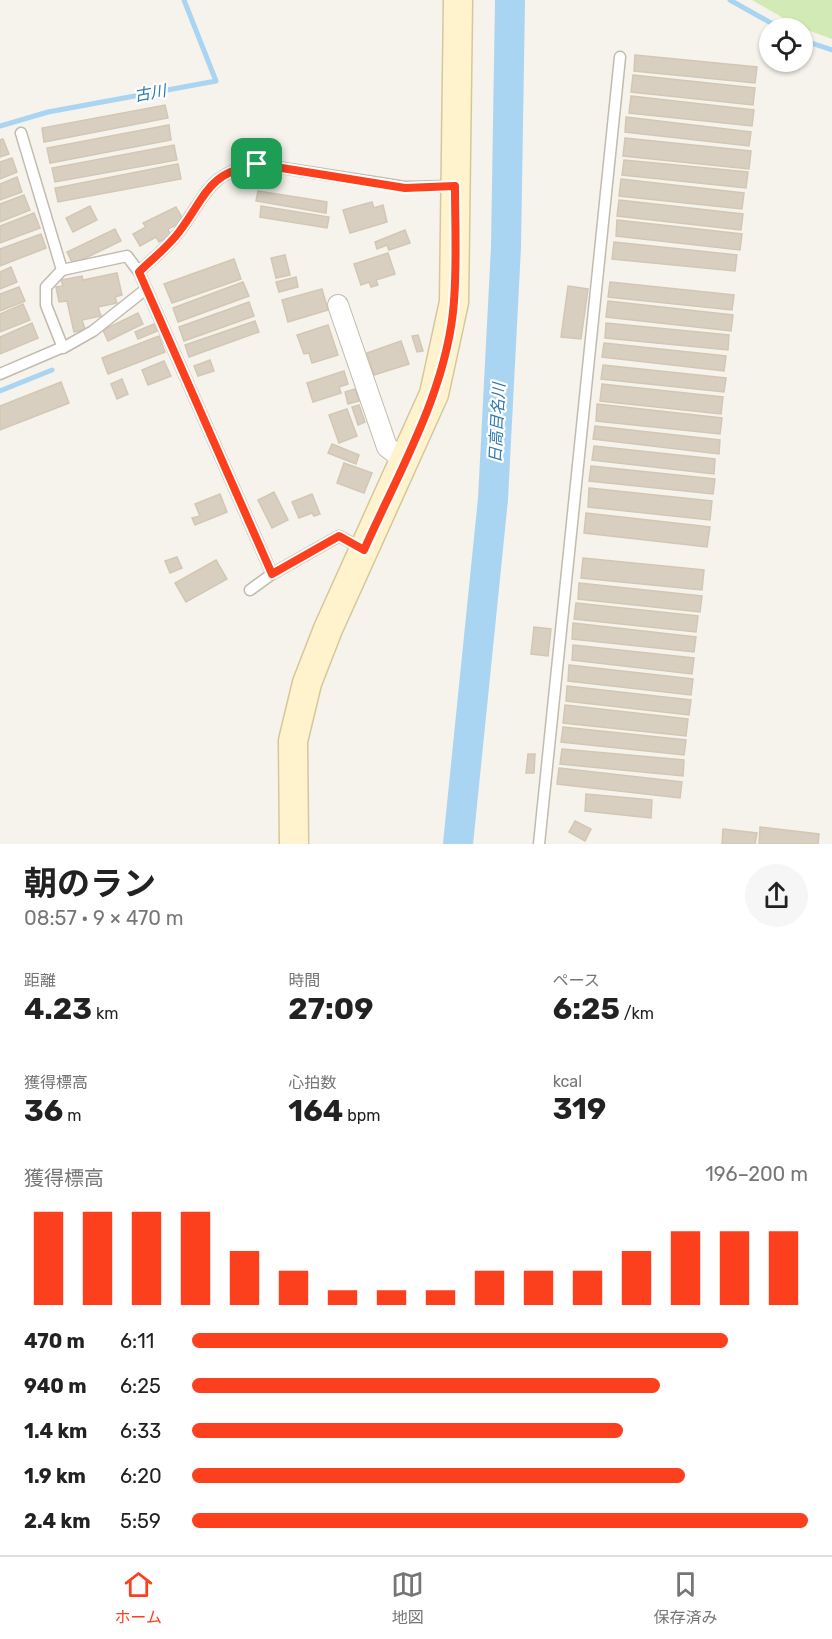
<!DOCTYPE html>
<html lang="ja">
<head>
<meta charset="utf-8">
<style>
	:root { --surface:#fff; --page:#f6f6f6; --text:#222; --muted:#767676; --line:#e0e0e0; --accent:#fc3f1d }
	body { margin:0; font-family:Rubik,"Noto Sans JP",sans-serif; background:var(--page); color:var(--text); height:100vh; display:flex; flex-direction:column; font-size:22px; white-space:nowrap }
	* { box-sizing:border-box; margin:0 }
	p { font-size:20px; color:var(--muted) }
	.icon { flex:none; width:33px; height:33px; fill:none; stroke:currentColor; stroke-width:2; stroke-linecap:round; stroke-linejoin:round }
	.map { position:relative; height:844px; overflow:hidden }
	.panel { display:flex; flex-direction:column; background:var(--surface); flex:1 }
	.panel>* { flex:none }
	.controls { position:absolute; left:759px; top:18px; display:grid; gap:12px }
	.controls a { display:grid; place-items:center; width:54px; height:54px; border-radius:50%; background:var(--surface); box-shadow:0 2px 4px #0004; font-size:30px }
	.pin { position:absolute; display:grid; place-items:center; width:51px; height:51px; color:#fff; margin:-26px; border-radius:12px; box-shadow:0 3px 9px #0006 }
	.round { display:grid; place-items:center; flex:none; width:63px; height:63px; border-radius:32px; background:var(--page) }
	.overview { display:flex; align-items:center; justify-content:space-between; height:102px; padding:0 24px }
	h1 { font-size:33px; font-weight:700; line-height:45px }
	.metrics { display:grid; grid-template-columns:repeat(3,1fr); gap:9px; height:102px; padding:6px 24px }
	.metrics div { display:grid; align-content:center }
	.metrics b { font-size:30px; font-weight:700 }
	.metrics small { font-size:16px; font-weight:400 }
	.metrics p { font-size:16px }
	.chart { height:168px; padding:12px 24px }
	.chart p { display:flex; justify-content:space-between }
	.chart svg { width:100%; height:108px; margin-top:6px; stroke:var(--accent); stroke-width:6 }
	ul { padding:0 24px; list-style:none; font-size:20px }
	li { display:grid; grid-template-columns:96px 72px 1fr; align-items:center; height:45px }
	li i { height:15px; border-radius:8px; background:var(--accent) }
	.menu { display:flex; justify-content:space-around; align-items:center; height:84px; border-top:2px solid var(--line); background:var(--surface); font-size:16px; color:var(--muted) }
	.menu a { display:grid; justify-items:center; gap:3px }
	.menu .current { color:var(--accent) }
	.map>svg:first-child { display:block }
</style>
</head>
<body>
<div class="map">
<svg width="832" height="844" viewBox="0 0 832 844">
	<rect width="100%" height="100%" fill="#f6f3ec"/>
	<polygon fill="#d2eab5" points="752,0 832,0 832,39 799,27"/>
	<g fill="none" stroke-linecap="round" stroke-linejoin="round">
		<g stroke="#a9d4f2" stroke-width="5">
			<polyline points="730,0 780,28"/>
			<polyline points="802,40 832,50"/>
			<polyline points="0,126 48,112 216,81 184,0"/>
			<polyline points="0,391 52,370"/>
		</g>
		<polyline stroke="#a9d4f2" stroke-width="30" points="458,844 493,499 506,247 510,0"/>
	</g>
	<g fill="#d8cfc1" stroke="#d3c7b4" stroke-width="1.5">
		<polygon points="635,55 757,67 755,83 634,71"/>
		<polygon points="633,75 755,88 753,105 631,92"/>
		<polygon points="631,96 754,110 752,126 629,113"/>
		<polygon points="165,105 168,118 44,142 42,128"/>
		<polygon points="626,117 751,132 749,146 625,132"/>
		<polygon points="169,125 171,140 50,163 47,148"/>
		<polygon points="625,138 751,151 749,169 623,156"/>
		<polygon points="3,139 9,154 0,157 0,140"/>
		<polygon points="174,145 177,160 55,182 52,168"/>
		<polygon points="12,158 17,172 0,179 0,162"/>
		<polygon points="624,160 748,172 746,188 622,175"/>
		<polygon points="178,164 181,179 58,202 55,188"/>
		<polygon points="17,177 22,192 0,200 0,184"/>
		<polygon points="621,179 744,193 742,209 619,196"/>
		<polygon points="258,191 327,202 326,213 256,201"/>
		<polygon points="24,195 30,210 0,222 0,204"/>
		<polygon points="619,200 743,214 741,230 617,216"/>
		<polygon points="372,202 374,208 383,205 387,222 350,233 343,210"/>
		<polygon points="90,206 97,220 73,232 66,218"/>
		<polygon points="261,206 329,217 327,228 260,217"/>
		<polygon points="176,207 184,221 168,229 171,235 159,242 156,237 140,246 133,234 146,227 143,223"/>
		<polygon points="34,213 40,228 0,243 0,226"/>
		<polygon points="617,220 742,234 740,250 616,236"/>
		<polygon points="115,229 121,241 73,264 67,252"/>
		<polygon points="405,230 410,243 389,250 387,245 377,249 375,242"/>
		<polygon points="41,234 46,248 0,266 0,249"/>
		<polygon points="614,242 737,255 735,271 612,259"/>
		<polygon points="388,253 395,274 376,280 378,285 371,287 369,282 361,285 354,264"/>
		<polygon points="285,255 290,275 276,278 271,258"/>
		<polygon points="234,259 241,279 172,303 164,284"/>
		<polygon points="11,267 17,282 0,289 0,272"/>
		<polygon points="117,273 122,295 115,297 117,303 98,307 101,316 82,320 85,329 74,332 67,301 59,302 56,287 63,286 61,280 82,276 83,280"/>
		<polygon points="296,277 298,287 279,292 276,282"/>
		<polygon points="243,282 249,296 178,322 173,308"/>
		<polygon points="610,282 734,295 732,310 608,297"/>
		<polygon points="568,286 588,289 581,339 561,337"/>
		<polygon points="19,287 25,301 0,311 0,294"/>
		<polygon points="322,289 328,310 288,322 282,300"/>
		<polygon points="608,301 733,315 731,331 606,317"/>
		<polygon points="249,302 254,316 184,341 179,327"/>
		<polygon points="23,304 30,320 0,332 0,314"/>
		<polygon points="138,313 143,324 108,341 103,330"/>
		<polygon points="255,321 259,332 189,357 185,345"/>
		<polygon points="32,323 38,338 0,354 0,337"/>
		<polygon points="606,323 729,335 728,350 605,338"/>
		<polygon points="154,324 157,331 138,339 135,332"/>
		<polygon points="328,325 338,355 312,363 309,353 304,354 297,335"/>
		<polygon points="418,335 423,351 417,352 412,336"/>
		<polygon points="159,336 165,352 108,374 102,358"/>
		<polygon points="401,341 409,364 374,375 367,353"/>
		<polygon points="604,343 726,356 724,371 602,357"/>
		<polygon points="210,360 214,371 198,376 194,366"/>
		<polygon points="164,361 171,376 148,385 142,370"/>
		<polygon points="603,365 726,378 724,392 601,379"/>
		<polygon points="344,371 348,384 339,387 341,393 313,402 307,383"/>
		<polygon points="122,379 128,394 117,399 111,384"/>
		<polygon points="61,382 69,403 0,430 0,406"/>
		<polygon points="602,384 723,397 721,414 600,401"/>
		<polygon points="355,389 359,401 348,404 345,392"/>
		<polygon points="597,404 722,418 720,434 596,421"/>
		<polygon points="359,405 365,422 358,425 352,407"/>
		<polygon points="347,409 357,436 339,443 329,415"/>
		<polygon points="595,426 720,440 719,454 593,439"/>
		<polygon points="332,444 359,455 356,464 328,453"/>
		<polygon points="594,446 715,459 714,474 592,460"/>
		<polygon points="344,463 372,473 364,493 337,483"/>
		<polygon points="591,466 715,479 713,494 589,481"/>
		<polygon points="589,488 712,501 710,520 588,507"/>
		<polygon points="274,492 288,520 272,528 258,500"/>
		<polygon points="220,494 227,512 195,525 192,518 200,516 195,504"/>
		<polygon points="312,494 320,514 314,516 312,513 299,518 292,502"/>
		<polygon points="586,513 710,527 707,547 584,533"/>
		<polygon points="177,557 182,568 170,573 165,561"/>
		<polygon points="583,558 704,570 702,590 581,578"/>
		<polygon points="216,560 227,579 186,602 175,583"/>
		<polygon points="579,583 702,596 700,612 578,599"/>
		<polygon points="576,603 698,616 696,632 574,619"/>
		<polygon points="573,623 696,637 694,652 572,639"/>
		<polygon points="534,627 551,629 548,656 531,654"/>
		<polygon points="573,645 694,658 692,674 572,660"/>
		<polygon points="569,665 693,679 691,695 568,681"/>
		<polygon points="567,686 691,700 689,715 566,701"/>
		<polygon points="565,705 688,719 686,736 563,723"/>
		<polygon points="563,727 686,740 684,755 561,742"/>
		<polygon points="562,749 684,760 683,776 560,764"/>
		<polygon points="528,754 535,754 534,773 526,773"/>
		<polygon points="559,768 682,782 680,798 557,784"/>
		<polygon points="586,794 652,800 651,818 585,811"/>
		<polygon points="575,821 591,829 585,841 569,832"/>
		<polygon points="760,827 819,834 818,844 759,844"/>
		<polygon points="723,829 757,833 755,844 722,844"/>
	</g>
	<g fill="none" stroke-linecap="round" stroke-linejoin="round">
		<defs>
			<g id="lane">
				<polyline points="21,133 62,270 46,287 46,305 63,348 93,331 146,289"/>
				<polyline points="62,270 127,256 139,272"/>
				<polyline points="0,374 63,347"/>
				<path d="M 272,574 L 139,272 C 152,259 168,247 179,232 C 207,195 206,174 257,164 L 405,187 L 455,186"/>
				<polyline points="250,590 272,574 339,536 363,549"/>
				<polyline points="539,844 620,57"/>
			</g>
			<polyline id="street" points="338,305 387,447 404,460"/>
			<polyline id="secondary" points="294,844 293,741 307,683 328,629 434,394 454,302 458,0"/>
		</defs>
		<use href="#lane" stroke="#c2bbae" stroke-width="13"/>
		<use href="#street" stroke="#c2bbae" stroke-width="22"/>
		<use href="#secondary" stroke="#d6c79b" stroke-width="31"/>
		<use href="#lane" stroke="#fff" stroke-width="10"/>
		<use href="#street" stroke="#fff" stroke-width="20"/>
		<use href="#secondary" stroke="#fff3cd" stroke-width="28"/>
	</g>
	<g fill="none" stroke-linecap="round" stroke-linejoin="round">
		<defs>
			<path id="route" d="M 257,164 L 405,188 L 455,186 C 455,224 457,263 454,301 C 448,389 399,471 364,550 L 339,536 L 272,574 L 139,272 C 152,259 168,247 179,232 C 207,195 206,174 257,164 Z"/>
		</defs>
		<use href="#route" stroke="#fff" stroke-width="12"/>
		<use href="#route" stroke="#fc3f1d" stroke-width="8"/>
	</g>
	<g text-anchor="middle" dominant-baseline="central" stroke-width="4.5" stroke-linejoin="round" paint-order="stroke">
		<g font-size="16" font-style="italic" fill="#2e7ab2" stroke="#fff">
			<text transform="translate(150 93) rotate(-10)">古川</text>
			<text transform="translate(497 423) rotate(-87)">日高目名川</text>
		</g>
	</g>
</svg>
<div class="controls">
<a><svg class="icon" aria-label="locate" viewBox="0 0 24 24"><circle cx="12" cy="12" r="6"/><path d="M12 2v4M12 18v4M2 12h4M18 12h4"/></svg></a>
</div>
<div class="pin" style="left:257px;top:164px;background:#1e9e55"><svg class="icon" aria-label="arrive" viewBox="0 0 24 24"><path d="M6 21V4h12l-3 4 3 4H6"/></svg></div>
</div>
<section class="panel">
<div class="overview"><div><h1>朝のラン</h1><p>08:57 · 9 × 470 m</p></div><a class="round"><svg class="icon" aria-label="share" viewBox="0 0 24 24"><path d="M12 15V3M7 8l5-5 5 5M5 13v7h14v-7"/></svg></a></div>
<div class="metrics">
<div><p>距離</p><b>4.23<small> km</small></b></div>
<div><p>時間</p><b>27:09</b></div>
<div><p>ペース</p><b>6:25<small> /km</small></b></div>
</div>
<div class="metrics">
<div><p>獲得標高</p><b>36<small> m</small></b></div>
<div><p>心拍数</p><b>164<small> bpm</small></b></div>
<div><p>kcal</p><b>319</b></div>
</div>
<div class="chart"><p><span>獲得標高</span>196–200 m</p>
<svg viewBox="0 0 160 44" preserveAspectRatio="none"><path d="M5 44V6M15 44V6M25 44V6M35 44V6M45 44V22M55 44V30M65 44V38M75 44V38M85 44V38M95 44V30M105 44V30M115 44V30M125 44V22M135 44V14M145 44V14M155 44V14"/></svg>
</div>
<ul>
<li><b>470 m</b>6:11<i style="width:87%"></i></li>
<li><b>940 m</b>6:25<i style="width:76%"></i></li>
<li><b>1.4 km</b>6:33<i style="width:70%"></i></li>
<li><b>1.9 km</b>6:20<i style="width:80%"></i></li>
<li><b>2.4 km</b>5:59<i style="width:100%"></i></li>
</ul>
</section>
<nav class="menu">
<a class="current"><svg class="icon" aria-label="home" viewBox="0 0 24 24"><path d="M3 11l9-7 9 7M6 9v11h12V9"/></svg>ホーム</a>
<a><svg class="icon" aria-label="map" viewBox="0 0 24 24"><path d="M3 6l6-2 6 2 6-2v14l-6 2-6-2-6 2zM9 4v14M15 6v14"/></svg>地図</a>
<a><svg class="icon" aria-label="saved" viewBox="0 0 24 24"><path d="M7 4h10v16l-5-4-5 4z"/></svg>保存済み</a>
</nav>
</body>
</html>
